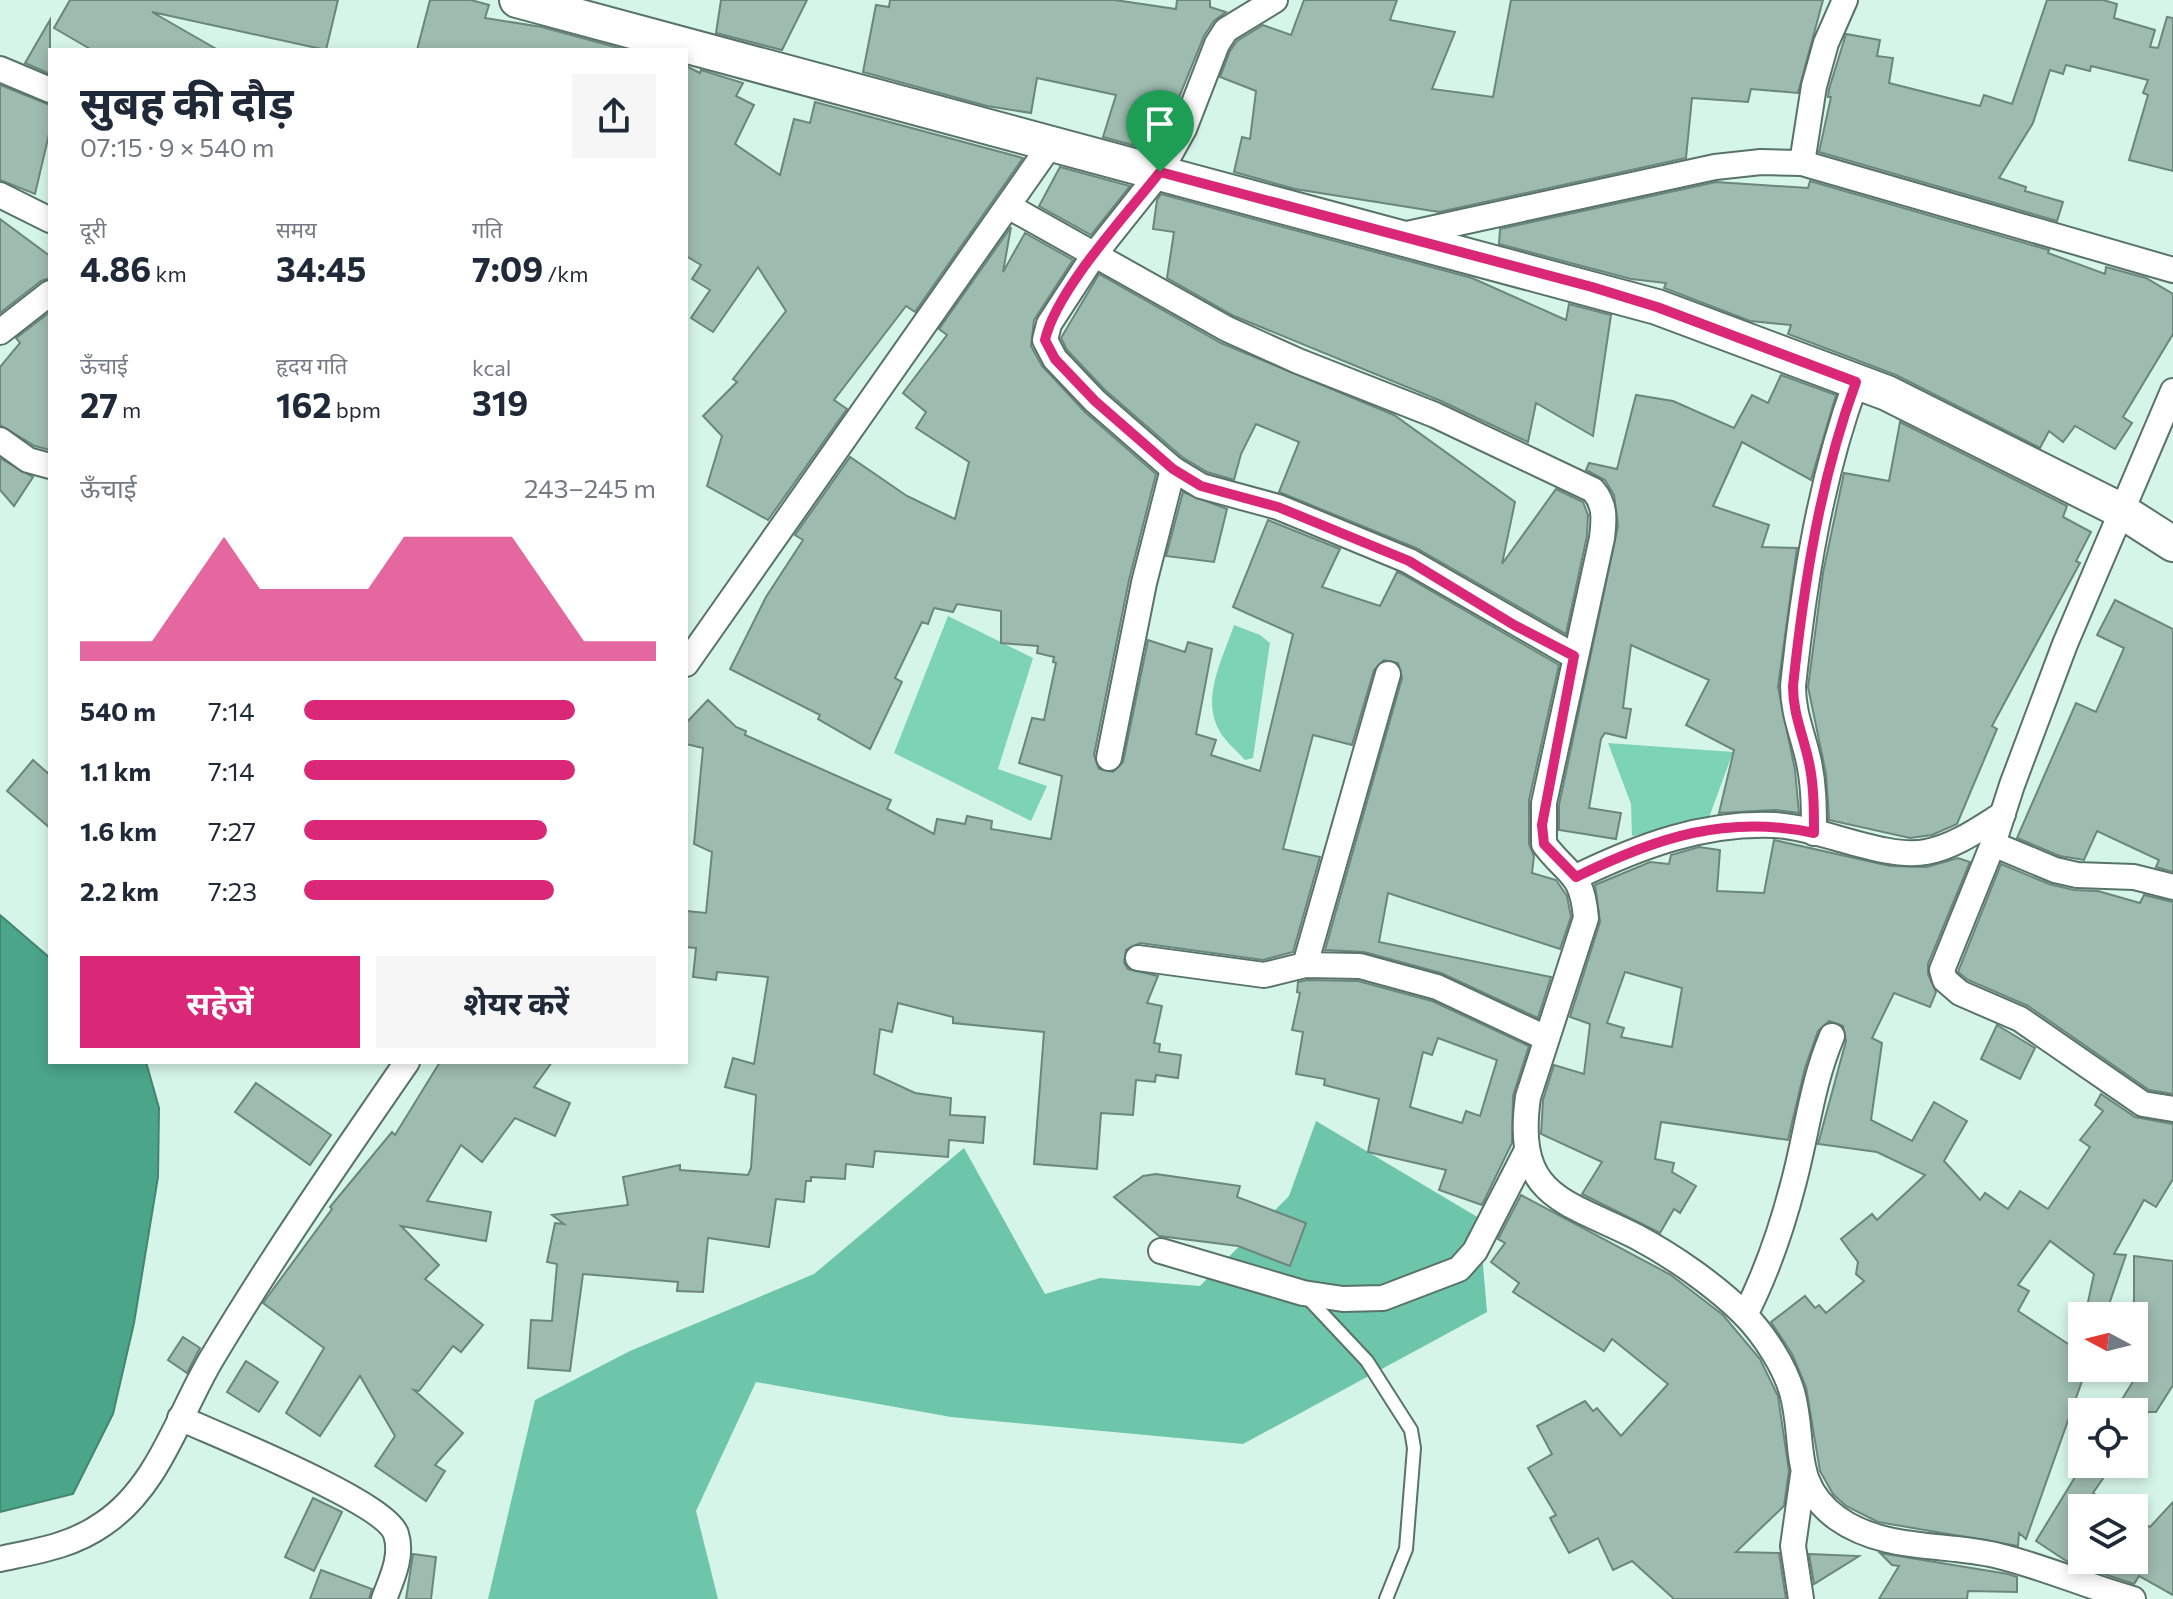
<!DOCTYPE html>
<html lang="hi">
<head>
<meta charset="utf-8">
<style>
	:root { --surface:#fff; --page:#f6f6f7; --text:#1f2937; --muted:#747a83; --accent:#db2777 }
	body { margin:0; font-family:Commissioner,"Noto Sans Devanagari",sans-serif; background:var(--page); color:var(--text); height:100vh; display:flex; flex-direction:column; font-size:30px; white-space:nowrap }
	* { box-sizing:border-box; margin:0 }
	p { font-size:26px; color:var(--muted) }
	.icon { flex:none; width:44px; height:44px; fill:none; stroke:currentColor; stroke-width:2; stroke-linecap:round; stroke-linejoin:round }
	.map { position:relative; flex:1; overflow:hidden }
	.panel { position:absolute; left:48px; top:48px; width:640px; height:1016px; display:flex; flex-direction:column; background:var(--surface); border-radius:0px; box-shadow:0 4px 12px #0003 }
	.panel>* { flex:none }
	.needle { width:52px; rotate:277deg }
	.buttons { position:absolute; left:2068px; top:1302px; display:grid; gap:16px }
	.buttons a { display:grid; place-items:center; width:80px; height:80px; border-radius:0px; background:var(--surface); box-shadow:0 4px 12px #0003; font-size:40px }
	.pin { position:absolute; display:grid; place-items:center; width:68px; height:68px; color:#fff; margin:-82px -34px; border-radius:50% 50% 50% 0; rotate:-45deg; box-shadow:0 0 8px #0007 }
	.pin .icon { rotate:45deg }
	.round { display:grid; place-items:center; flex:none; width:84px; height:84px; border-radius:0px; background:var(--page) }
	.overview { display:flex; align-items:center; justify-content:space-between; height:136px; padding:0 32px }
	h1 { font-size:44px; font-weight:700; line-height:60px }
	.metrics { display:grid; grid-template-columns:repeat(3,1fr); gap:12px; height:136px; padding:8px 32px }
	.metrics div { display:grid; align-content:center }
	.metrics b { font-size:34px; font-weight:700 }
	.metrics small { font-size:22px; font-weight:400 }
	.metrics p { font-size:22px }
	.chart { height:224px; padding:16px 32px }
	.chart p { display:flex; justify-content:space-between }
	.chart svg { width:100%; height:144px; margin-top:8px; fill:var(--accent); opacity:.7 }
	.cta { display:flex; gap:16px; margin-top:auto; padding:16px 32px }
	.cta a { flex:1; height:92px; border-radius:0px; background:var(--accent); color:#fff; font-size:32px; font-weight:700; line-height:92px; text-align:center }
	.cta a+a { background:var(--page); color:var(--text) }
	ul { padding:0 32px; list-style:none; font-size:26px }
	li { display:grid; grid-template-columns:128px 96px 1fr; align-items:center; height:60px }
	li i { height:20px; border-radius:10px; background:var(--accent) }
	.map>svg:first-child { display:block }
</style>
</head>
<body>
<div class="map">
<svg width="2173" height="1599" viewBox="0 0 2173 1599">
	<rect width="100%" height="100%" fill="#d6f5e9"/>
	<g fill="#7dd3b6">
		<polygon points="948,616 1033,658 998,769 1047,786 1031,821 894,753"/>
		<path d="M 1234,625 L 1260,635 L 1270,643 L 1253,758 L 1245,760 C 1237,751 1226,742 1220,732 C 1200,698 1223,659 1234,625 Z"/>
		<polygon points="1608,743 1733,752 1707,823 1632,836 1631,804"/>
	</g>
	<polygon fill="#6dc6a9" points="1316,1121 1479,1218 1487,1312 1243,1444 951,1417 756,1382 696,1511 718,1599 488,1599 535,1400 630,1351 814,1274 964,1148 1045,1294 1100,1278 1200,1286 1289,1196"/>
	<polygon fill="#4aa589" stroke="#428570" stroke-width="2" points="0,915 50,958 50,1062 146,1062 159,1108 158,1177 134,1323 113,1414 73,1494 0,1512"/>
	<g fill="#9ebbb0" stroke="#6b867c" stroke-width="2" fill-rule="evenodd">
		<polygon points="70,0 338,0 326,50 152,12 218,50 92,50 54,28"/>
		<polygon points="430,0 471,0 489,5 485,18 542,27 626,50 417,50"/>
		<polygon points="721,0 807,0 782,50 716,33"/>
		<polygon points="890,0 1115,0 1176,9 1177,0 1210,0 1210,7 1226,12 1214,21 1204,36 1171,117 1151,150 1103,137 1116,95 1037,78 1031,113 987,106 863,72 876,5 889,7"/>
		<polygon points="1304,0 1397,0 1390,20 1455,32 1432,89 1493,97 1511,0 1823,0 1798,93 1751,89 1748,102 1692,98 1686,158 1439,212 1295,189 1234,172 1242,137 1250,139 1256,91 1220,77 1230,51 1237,41 1263,25 1291,35"/>
		<polygon points="2047,0 2103,0 2117,4 2114,18 2155,30 2150,47 2158,48 2167,17 2173,18 2173,171 2129,160 2148,95 2143,93 2148,80 2091,66 2090,71 2066,65 2063,74 2050,70 2033,123 1999,178 2026,187 2025,191 2063,202 2057,221 1819,152 1831,97 1828,97 1829,89 1846,34 1880,40 1877,56 1893,58 1889,83 1980,106 1984,95 2012,104"/>
		<polygon points="50,20 50,74 25,63"/>
		<polygon points="686,66 700,73 701,70 743,83 736,96 754,105 735,144 780,175 794,119 810,123 815,102 1023,158 915,312 906,306 834,400 847,409 768,520 707,486 722,436 703,416 737,382 733,379 786,311 758,267 713,332 691,318 710,290 692,279 701,265 686,256"/>
		<polygon points="0,85 50,105 50,130 35,194 0,180"/>
		<polygon points="1060,167 1130,186 1091,235 1039,206"/>
		<polygon points="1810,181 2049,250 2048,253 2105,274 2106,267 2146,278 2173,294 2173,334 2123,417 2132,423 2115,449 2075,426 2063,442 2049,431 2040,448 1896,375 1788,334 1791,325 1750,321 1664,288 1666,283 1631,279 1499,244 1500,229 1716,182 1808,188"/>
		<polygon points="1161,194 1472,278 1566,320 1569,304 1611,315 1593,436 1536,403 1528,442 1441,401 1234,316 1167,278 1174,232 1153,229 1157,200"/>
		<polygon points="0,219 50,256 50,278 41,281 0,313"/>
		<polygon points="1011,227 1003,272 1025,233 1073,260 1034,320 1031,346 1042,366 1085,412 1156,474 1129,580 1094,755 1099,769 1113,772 1123,762 1148,640 1185,652 1188,642 1212,649 1196,734 1216,740 1211,755 1260,771 1293,634 1233,607 1268,520 1340,549 1322,587 1380,606 1397,572 1402,574 1559,665 1529,800 1529,844 1534,856 1532,873 1556,880 1567,896 1571,917 1560,949 1388,893 1379,942 1551,977 1538,1018 1441,973 1364,952 1325,950 1402,678 1398,663 1384,660 1374,670 1352,745 1313,735 1283,849 1320,857 1293,952 1263,960 1140,943 1126,950 1124,963 1128,969 1158,976 1147,1003 1162,1006 1154,1043 1160,1044 1159,1052 1181,1055 1178,1078 1156,1075 1155,1082 1136,1080 1133,1115 1101,1113 1097,1169 1034,1164 1044,1032 953,1023 953,1017 898,1003 892,1032 880,1029 874,1074 915,1093 951,1098 950,1115 985,1117 983,1143 949,1140 948,1157 875,1151 873,1167 846,1164 845,1179 811,1177 811,1181 806,1181 804,1202 776,1199 769,1247 708,1238 703,1292 677,1291 678,1282 583,1274 570,1371 528,1368 531,1320 552,1321 557,1264 547,1262 555,1223 564,1224 552,1215 628,1205 623,1177 680,1165 680,1170 748,1175 751,1168 756,1095 725,1087 733,1058 754,1064 768,977 717,972 716,980 693,977 696,948 686,947 687,911 706,913 712,852 694,844 703,748 686,744 686,723 708,700 736,727 746,731 745,735 891,800 887,809 934,834 937,819 965,824 967,816 992,821 991,829 1051,839 1062,776 1019,763 1032,718 1044,720 1056,663 1053,662 1054,657 1037,653 1038,646 1001,643 1001,611 957,604 953,612 934,608 928,624 922,622 895,678 902,682 870,749 818,719 820,715 730,669 766,597 803,540 795,535 850,457 907,496 955,519 969,462 916,428 926,412 903,393 947,335 939,329"/>
		<polygon points="1099,274 1221,343 1394,415 1515,502 1502,564 1556,489 1583,502 1588,515 1587,536 1566,634 1416,548 1279,492 1299,442 1256,424 1241,454 1234,480 1207,472 1182,457 1105,390 1067,350 1061,338"/>
		<polygon points="50,312 50,450 35,446 0,425 0,367 20,343 16,338"/>
		<polygon points="1781,375 1836,395 1811,480 1742,442 1713,506 1769,525 1762,547 1797,548 1778,687 1795,770 1799,813 1775,810 1719,813 1734,750 1686,725 1709,680 1631,645 1623,708 1631,709 1626,738 1605,733 1601,739 1589,808 1621,813 1616,839 1559,830 1559,805 1618,526 1614,495 1605,480 1586,470 1589,463 1617,469 1636,395 1673,401 1734,428 1752,395 1768,403"/>
		<polygon points="1900,422 2067,506 2063,517 2091,532 2076,561 2080,563 1992,726 1997,729 1957,824 1932,835 1910,838 1829,820 1826,774 1808,687 1823,573 1844,473 1889,481"/>
		<polygon points="0,458 33,477 14,506 0,490"/>
		<polygon points="1183,492 1227,509 1214,562 1166,556"/>
		<polygon points="2115,600 2173,629 2173,872 2156,867 2159,860 2097,831 2084,860 2060,856 2017,838 2076,703 2096,712 2124,648 2097,635"/>
		<polygon points="33,760 50,775 50,828 7,791"/>
		<path d="M 1774,840 L 1890,866 L 1927,867 L 1958,858 L 1970,862 L 1928,964 L 1928,974 L 1936,992 L 1930,1007 L 1894,993 L 1872,1038 L 1882,1043 L 1871,1120 L 1912,1141 L 1934,1102 L 1967,1121 L 1944,1161 L 1980,1200 L 1985,1193 L 2008,1209 L 2020,1191 L 2048,1209 L 2090,1147 L 2080,1140 L 2103,1111 L 2095,1105 L 2101,1094 L 2135,1117 L 2173,1124 L 2173,1179 L 2156,1207 L 2144,1200 L 2114,1254 L 2126,1255 L 2105,1316 L 2085,1316 L 2094,1274 L 2050,1241 L 2018,1285 L 2029,1291 L 2018,1311 L 2082,1353 L 2082,1381 L 2026,1539 L 2019,1533 L 2018,1546 L 1878,1522 L 1846,1506 L 1833,1494 L 1820,1471 L 1806,1387 L 1792,1354 L 1771,1322 L 1805,1296 L 1815,1308 L 1819,1305 L 1826,1313 L 1864,1281 L 1856,1274 L 1858,1262 L 1841,1239 L 1872,1214 L 1877,1220 L 1925,1175 L 1877,1152 L 1818,1144 L 1846,1041 L 1843,1026 L 1829,1021 L 1818,1031 L 1805,1068 L 1788,1140 L 1661,1122 L 1655,1159 L 1674,1163 L 1672,1172 L 1696,1186 L 1680,1213 L 1674,1209 L 1660,1233 L 1582,1194 L 1602,1162 L 1541,1134 L 1543,1100 L 1554,1065 L 1584,1074 L 1590,1024 L 1570,1017 L 1600,922 L 1595,885 L 1650,862 L 1669,864 L 1671,855 L 1699,847 L 1720,850 L 1717,891 L 1764,893 ZM 1625,972 L 1682,988 L 1672,1047 L 1621,1037 L 1624,1028 L 1607,1023 Z"/>
		<polygon points="2001,864 2049,884 2074,890 2098,891 2140,903 2144,895 2173,902 2173,1094 2149,1090 2028,1006 1968,980 1958,972"/>
		<path d="M 1307,980 L 1358,981 L 1432,1001 L 1529,1046 L 1513,1096 L 1512,1143 L 1482,1205 L 1439,1190 L 1446,1170 L 1368,1152 L 1379,1099 L 1324,1085 L 1325,1079 L 1296,1074 L 1303,1032 L 1292,1030 L 1300,993 L 1297,992 L 1298,982 ZM 1438,1038 L 1497,1060 L 1480,1116 L 1466,1111 L 1462,1123 L 1410,1107 L 1423,1052 L 1432,1055 Z"/>
		<polygon points="1997,1025 2035,1048 2020,1079 1981,1059"/>
		<polygon points="440,1062 552,1062 534,1087 570,1103 555,1136 515,1118 482,1162 461,1145 427,1201 491,1212 486,1241 401,1226 439,1265 425,1279 483,1325 461,1352 453,1346 419,1391 414,1390 463,1433 435,1465 445,1471 426,1501 375,1466 395,1436 360,1376 320,1436 286,1413 324,1348 263,1303 332,1209 330,1207 392,1132 395,1135"/>
		<polygon points="256,1083 331,1135 310,1165 235,1112"/>
		<polygon points="1156,1174 1240,1186 1237,1197 1306,1223 1290,1266 1238,1246 1159,1236 1114,1197 1143,1176"/>
		<polygon points="1521,1195 1671,1275 1723,1315 1760,1359 1778,1396 1789,1471 1784,1506 1736,1552 1779,1553 1786,1599 1674,1599 1632,1561 1613,1570 1598,1538 1569,1553 1550,1518 1556,1515 1528,1468 1552,1454 1537,1426 1585,1401 1593,1411 1597,1408 1621,1436 1668,1384 1612,1339 1604,1351 1513,1292 1519,1283 1491,1262 1505,1243 1498,1239"/>
		<polygon points="2134,1256 2173,1261 2173,1385 2156,1412 2114,1412 2134,1380"/>
		<polygon points="183,1337 200,1348 187,1373 168,1360"/>
		<polygon points="246,1361 278,1382 259,1412 227,1392"/>
		<polygon points="2083,1464 2113,1464 2093,1493 2118,1508 2082,1508 2082,1560 2134,1560 2134,1518 2150,1527 2173,1502 2173,1595 2139,1576 2134,1584 2068,1562 2036,1541"/>
		<polygon points="313,1498 342,1512 314,1571 285,1557"/>
		<polygon points="1880,1553 2008,1574 2017,1577 2017,1592 1968,1591 1967,1599 1879,1599 1899,1566 1892,1565"/>
		<polygon points="413,1554 436,1557 431,1599 406,1599"/>
		<polygon points="1809,1554 1859,1556 1814,1584"/>
		<polygon points="321,1570 372,1589 369,1599 310,1599"/>
	</g>
	<g fill="none" stroke-linecap="round" stroke-linejoin="round">
		<defs>
			<polyline id="lane" points="1305,1295 1367,1361 1411,1430 1414,1448 1406,1549 1386,1599"/>
			<g id="street">
				<polyline points="1275,0 1226,30 1217,44 1184,129 1160,172 1094,255 1049,324 1045,340 1055,359 1095,401 1173,469 1201,486 1278,507 1409,561 1574,656"/>
				<polyline points="0,69 50,90"/>
				<polyline points="1802,163 1814,86 1826,43 1845,0"/>
				<polyline points="0,195 50,220"/>
				<path d="M 1008,206 L 1227,329 L 1298,361 L 1435,415 L 1593,490 C 1606,505 1604,520 1602,538 L 1544,803 L 1544,844 C 1569,877 1582,872 1586,918 L 1528,1097 C 1514,1198 1564,1200 1637,1237 C 1673,1256 1716,1286 1745,1315 C 1764,1335 1784,1365 1792,1392 C 1806,1441 1789,1483 1837,1518 C 1883,1551 1942,1543 1995,1555 C 2042,1566 2086,1586 2133,1599"/>
				<polyline points="1398,236 1715,167 1761,162 1802,163 2173,270"/>
				<polyline points="0,332 50,293"/>
				<polyline points="2173,391 2065,644 2012,785 1993,844 1942,970 1945,980 1960,993 2020,1019 2143,1104 2173,1109"/>
				<polyline points="0,440 28,460 50,466"/>
				<polyline points="686,664 1051,144"/>
				<polyline points="1109,758 1144,583 1173,469"/>
				<path d="M 1814,833 C 1814,808 1814,783 1808,758 C 1802,732 1793,713 1793,686 C 1804,583 1820,480 1856,382"/>
				<polyline points="1993,844 2055,870 2077,875 2134,877 2173,887"/>
				<path d="M 1576,877 C 1640,846 1704,822 1775,825 C 1819,827 1885,860 1926,852 C 1954,847 1979,829 2003,814"/>
				<polyline points="1138,958 1264,975 1305,965 1360,966 1437,987 1546,1038"/>
				<polyline points="1305,965 1388,674"/>
				<polyline points="1161,1251 1303,1293 1343,1299 1383,1298 1459,1269 1475,1251 1526,1152"/>
				<path d="M 1745,1315 C 1767,1272 1782,1228 1794,1181 C 1807,1132 1812,1083 1832,1036"/>
				<path d="M 180,1418 C 217,1435 385,1502 396,1534 C 403,1556 392,1578 384,1599"/>
				<path d="M 0,1559 C 37,1551 72,1546 103,1524 C 159,1487 179,1413 212,1358 C 273,1256 340,1159 407,1062"/>
				<polyline points="1801,1599 1793,1546 1803,1475"/>
			</g>
			<polyline id="secondary" points="517,0 1657,307 1887,393 2120,510 2173,544"/>
		</defs>
		<use href="#lane" stroke="#587369" stroke-width="16"/>
		<use href="#street" stroke="#587369" stroke-width="28"/>
		<use href="#secondary" stroke="#587369" stroke-width="38"/>
		<use href="#lane" stroke="#fff" stroke-width="12"/>
		<use href="#street" stroke="#fff" stroke-width="24"/>
		<use href="#secondary" stroke="#fff" stroke-width="34"/>
	</g>
	<g fill="none" stroke-linecap="round" stroke-linejoin="round">
		<defs>
			<path id="route" d="M 1160,172 L 1592,287 L 1657,307 L 1856,382 C 1820,480 1804,583 1793,686 C 1793,713 1802,732 1808,758 C 1814,783 1814,808 1814,833 C 1726,814 1655,838 1576,877 L 1544,844 L 1542,825 L 1574,656 L 1514,625 L 1409,561 L 1278,507 L 1201,486 L 1173,469 L 1095,401 L 1055,359 L 1045,340 C 1056,290 1127,214 1160,172 Z"/>
		</defs>
		<use href="#route" stroke="#fff" stroke-width="16"/>
		<use href="#route" stroke="#db2777" stroke-width="10"/>
	</g>
</svg>
<div class="buttons">
<a><svg class="needle" viewBox="-14 -14 28 28"><path d="M0-13l5 13h-10z" fill="#e53935"/><path d="M0 13l5-13h-10z" fill="#747a83"/></svg></a>
<a><svg class="icon" aria-label="locate" viewBox="0 0 24 24"><circle cx="12" cy="12" r="6"/><path d="M12 2v4M12 18v4M2 12h4M18 12h4"/></svg></a>
<a><svg class="icon" aria-label="layers" viewBox="0 0 24 24"><path d="M12 4l9 5-9 5-9-5zM3 14l9 5 9-5"/></svg></a>
</div>
<div class="pin" style="left:1160px;top:172px;background:#1e9e55"><svg class="icon" aria-label="arrive" viewBox="0 0 24 24"><path d="M6 21V4h12l-3 4 3 4H6"/></svg></div>
<section class="panel">
<div class="overview"><div><h1>सुबह की दौड़</h1><p>07:15 · 9 × 540 m</p></div><a class="round"><svg class="icon" aria-label="share" viewBox="0 0 24 24"><path d="M12 15V3M7 8l5-5 5 5M5 13v7h14v-7"/></svg></a></div>
<div class="metrics">
<div><p>दूरी</p><b>4.86<small> km</small></b></div>
<div><p>समय</p><b>34:45</b></div>
<div><p>गति</p><b>7:09<small> /km</small></b></div>
</div>
<div class="metrics">
<div><p>ऊँचाई</p><b>27<small> m</small></b></div>
<div><p>हृदय गति</p><b>162<small> bpm</small></b></div>
<div><p>kcal</p><b>319</b></div>
</div>
<div class="chart"><p><span>ऊँचाई</span>243–245 m</p>
<svg viewBox="0 0 160 44" preserveAspectRatio="none"><path d="M0 44V38L10 38L20 38L30 22L40 6L50 22L60 22L70 22L80 22L90 6L100 6L110 6L120 6L130 22L140 38L150 38L160 38V44z"/></svg>
</div>
<ul>
<li><b>540 m</b>7:14<i style="width:77%"></i></li>
<li><b>1.1 km</b>7:14<i style="width:77%"></i></li>
<li><b>1.6 km</b>7:27<i style="width:69%"></i></li>
<li><b>2.2 km</b>7:23<i style="width:71%"></i></li>
</ul>
<div class="cta"><a>सहेजें</a><a>शेयर करें</a></div>
</section>
</div>
</body>
</html>
